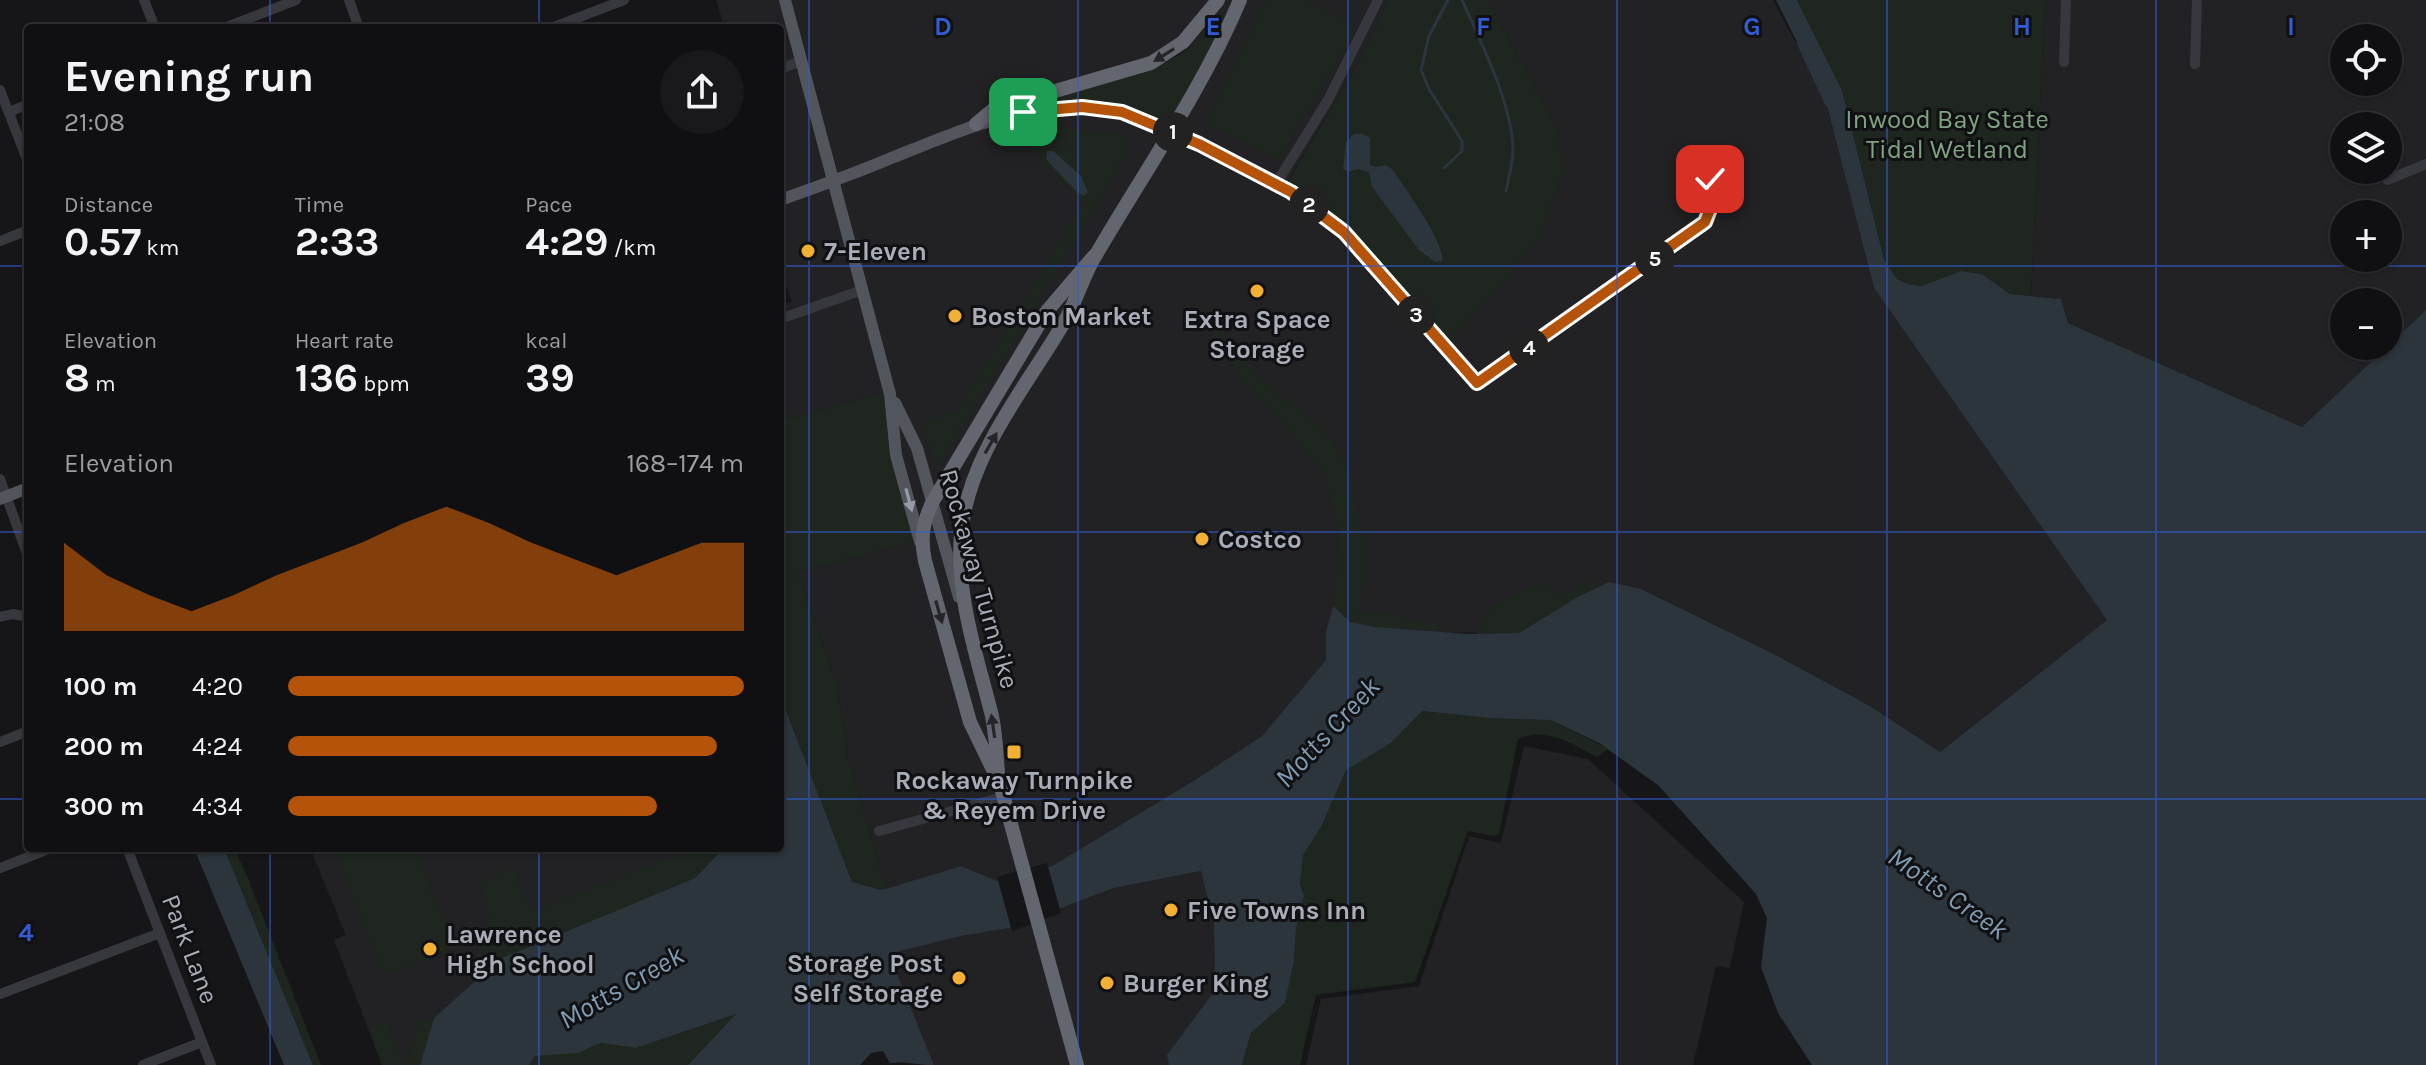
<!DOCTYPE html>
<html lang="en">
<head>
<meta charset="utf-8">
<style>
	:root { --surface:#101012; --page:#19191b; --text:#f1f3f6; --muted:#9c9d9f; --line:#303032; --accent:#b45309 }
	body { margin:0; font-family:Karla,sans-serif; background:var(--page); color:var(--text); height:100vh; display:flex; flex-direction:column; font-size:30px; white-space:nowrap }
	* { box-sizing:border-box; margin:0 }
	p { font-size:26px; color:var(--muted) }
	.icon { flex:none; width:44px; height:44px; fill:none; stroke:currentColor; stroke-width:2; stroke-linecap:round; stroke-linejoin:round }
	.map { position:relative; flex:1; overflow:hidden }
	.drawer { position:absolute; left:24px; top:24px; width:760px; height:828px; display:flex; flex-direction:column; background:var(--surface); border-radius:8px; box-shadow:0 2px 6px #0004,0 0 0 2px var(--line) }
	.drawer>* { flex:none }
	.controls { position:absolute; left:2330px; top:24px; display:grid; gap:16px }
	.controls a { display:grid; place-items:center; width:72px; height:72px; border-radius:50%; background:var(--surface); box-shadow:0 2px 6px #0004,0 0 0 2px var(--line); font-size:40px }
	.pin { position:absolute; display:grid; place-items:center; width:68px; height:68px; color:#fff; margin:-34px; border-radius:16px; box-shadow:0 4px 12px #0006 }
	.km { position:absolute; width:40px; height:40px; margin:-20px; border-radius:50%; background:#222; color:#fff; font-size:22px; line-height:40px; text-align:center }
	.round { display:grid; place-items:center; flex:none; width:84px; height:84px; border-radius:42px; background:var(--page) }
	.headline { display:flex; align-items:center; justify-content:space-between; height:136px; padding:0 40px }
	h1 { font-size:44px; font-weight:700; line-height:60px }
	.stats { display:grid; grid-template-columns:repeat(3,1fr); gap:12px; height:136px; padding:8px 40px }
	.stats div { display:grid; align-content:center }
	.stats b { font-size:40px; font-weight:700 }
	.stats small { font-size:22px; font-weight:400 }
	.stats p { font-size:22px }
	.chart { height:224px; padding:16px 40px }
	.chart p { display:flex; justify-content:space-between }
	.chart svg { width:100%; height:144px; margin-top:8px; fill:var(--accent); opacity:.7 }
	ul { padding:0 40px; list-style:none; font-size:26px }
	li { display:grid; grid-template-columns:128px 96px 1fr; align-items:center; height:60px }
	li i { height:20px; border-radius:10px; background:var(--accent) }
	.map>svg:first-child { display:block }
</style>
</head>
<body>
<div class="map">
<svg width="2426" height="1065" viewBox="0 0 2426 1065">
	<rect width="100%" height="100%" fill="#161618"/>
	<g fill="#222225" fill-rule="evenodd">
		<path d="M 716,0 L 1388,0 L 1358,63 L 1285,186 L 1323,209 L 1378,263 L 1558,131 L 1488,0 L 1773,0 L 1825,98 L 1874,288 L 2107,620 L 1940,752 L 1870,706 L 1774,654 L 1641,589 L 1609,582 L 1519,633 L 1326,632 L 1326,660 L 1262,736 L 1195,780 L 1052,866 L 997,881 L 961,866 L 886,889 L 848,758 L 837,685 L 798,573 L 918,541 L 888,391 L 780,421 L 780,306 L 792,301 L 780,271 L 780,28 L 722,28 L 724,26 ZM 1231,8 L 1175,122 L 1119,104 L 1096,100 L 1198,43 Z"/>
		<path d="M 2045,0 L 2426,0 L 2426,310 L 2388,346 L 2388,302 L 2344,302 L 2344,346 L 2388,346 L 2302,427 L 2068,323 L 2061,299 L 2031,296 ZM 2344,38 L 2388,38 L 2388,82 L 2344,82 ZM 2344,126 L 2388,126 L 2388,170 L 2344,170 ZM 2344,214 L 2388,214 L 2388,258 L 2344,258 Z"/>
		<polygon points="1524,746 1588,759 1744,902 1730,968 1716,966 1693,1065 1306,1065 1321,999 1419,986 1469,836 1501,843"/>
		<polygon points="310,848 720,848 434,1018 420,1065 382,1065 334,940 346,935"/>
		<polygon points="1201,871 1214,924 1215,990 1168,1054 1169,1065 934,1065 889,954 961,936 1009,928 1114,888"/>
	</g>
	<g fill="#1e261f">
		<polygon points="1266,0 1307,0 1357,28 1278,160 1205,123"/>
		<polygon points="1388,0 1488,0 1558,131 1563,173 1537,242 1450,341 1378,263 1323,209 1285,187 1358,63"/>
		<polygon points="1797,0 2045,0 2031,296 2010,294 1982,274 1963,271 1921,286 1908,284 1897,279 1884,259 1842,90"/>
		<path d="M 1234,5 L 1175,123 L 1119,104 L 1037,98 C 1090,85 1149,77 1194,45 C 1209,34 1221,18 1234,5 Z"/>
		<polygon points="1071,129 1119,134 1128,142 1127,154 940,463 933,457 921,423 957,410 1083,203 1031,146 1027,133"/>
		<path d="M 1190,296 L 1218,323 L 1250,366 L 1284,399 L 1313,419 L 1332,441 L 1348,470 L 1364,542 L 1362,603 L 1357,612 L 1383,612 L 1451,628 C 1420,630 1383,633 1353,622 C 1345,620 1339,612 1333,606 L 1340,539 L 1325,473 L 1237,372 Z"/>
		<polygon points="888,391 918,541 798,573 837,685 848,758 886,889 882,890 852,882 780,695 780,421"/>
		<polygon points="1589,581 1599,587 1576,598 1519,633 1477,634 1491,607 1538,583 1565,595"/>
		<path d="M 1421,711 L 1489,718 L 1551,720 L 1608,749 L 1597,757 C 1571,743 1547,727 1518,739 L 1499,834 L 1494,836 L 1468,831 L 1415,982 L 1316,995 L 1300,1065 L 1242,1065 L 1251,1033 L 1285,1003 L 1294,961 L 1296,929 L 1304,896 L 1300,884 L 1302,855 L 1321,827 L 1346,769 L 1391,743 Z"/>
		<polygon points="224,848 234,848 247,876 321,1065 313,1065"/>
		<polygon points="334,848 415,848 453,948 384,976"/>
		<polygon points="694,848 720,848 720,852 695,878 500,959 484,974 475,940 493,929 480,883 511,868 515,870 528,906 538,909"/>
		<polygon points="738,1013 688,1065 529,1065 535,1056 579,1053 600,1043 636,1048"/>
		<polygon points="434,1018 420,1065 382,1065 370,1029 387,1021 401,1061 409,1062 416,1025"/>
	</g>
	<g fill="#2c353c">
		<path d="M 1776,0 L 1797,0 L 1842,90 L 1884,259 L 1897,279 L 1908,284 L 1921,286 L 1962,271 L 1982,274 L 2010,294 L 2061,299 L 2068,323 L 2302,427 L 2426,310 L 2426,1065 L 1812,1065 L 1778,1013 L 1761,967 L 1767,918 L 1756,894 L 1658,785 L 1599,743 L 1551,720 L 1489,718 L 1422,711 L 1391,743 L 1346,770 L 1321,827 L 1303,855 L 1300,884 L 1304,896 L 1296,929 L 1294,961 L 1285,1003 L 1251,1033 L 1242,1065 L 1169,1065 L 1167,1055 L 1215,990 L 1214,924 L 1201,871 L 1114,888 L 1009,928 L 961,936 L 889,954 L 934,1065 C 918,1065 905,1061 890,1063 L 883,1051 L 871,1053 L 860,1065 L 688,1065 L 736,1014 L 636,1048 L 600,1043 L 579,1053 L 535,1056 L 529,1065 L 420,1065 L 434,1018 L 500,959 L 695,878 L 720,852 L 720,848 L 780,848 L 780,695 L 852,882 L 882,890 L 961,866 L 997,881 L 1052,866 L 1195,780 L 1262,736 L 1326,660 L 1326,632 L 1333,606 L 1350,622 L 1375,627 L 1468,634 L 1519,633 L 1576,598 L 1609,582 L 1641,589 L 1774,654 L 1870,706 L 1940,752 L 2107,620 L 1874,288 L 1825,98 Z"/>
		<path d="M 1354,134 L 1363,134 L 1370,138 L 1370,165 L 1376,167 L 1386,165 L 1393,170 C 1405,189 1445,242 1442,261 L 1435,262 L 1419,250 L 1372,187 L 1369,172 L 1358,169 L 1348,172 L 1343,169 L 1346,142 Z"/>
		<polygon points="1047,151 1053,151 1081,176 1088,192 1084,196 1077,192 1046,159"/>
		<polygon points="194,848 224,848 313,1065 284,1065"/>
	</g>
	<polygon fill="#161618" points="1047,863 1061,913 1012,931 997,877"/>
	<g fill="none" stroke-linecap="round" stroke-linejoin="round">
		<g stroke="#2c353c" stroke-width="3">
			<path d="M 1462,0 C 1481,43 1511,101 1513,148 C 1513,163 1509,176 1506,191"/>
			<polyline points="1798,43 1827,105"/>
			<polyline points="1444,168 1462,151 1462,141 1429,89 1421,70 1429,36 1448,0"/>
		</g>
		<g stroke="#37383d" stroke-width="10">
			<polyline points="144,0 155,28"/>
			<polyline points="349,0 359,28"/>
			<polyline points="224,28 296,0"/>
			<polyline points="551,28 624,0"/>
			<polyline points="2064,62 2066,0"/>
			<polyline points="2195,64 2197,0"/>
			<polyline points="780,69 801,61"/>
			<polyline points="0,90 28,162"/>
			<polyline points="9,112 28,104"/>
			<path d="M 1171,132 C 1232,159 1292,189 1344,232 L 1477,383 L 1705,222 L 1714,199 L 1710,179"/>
			<polyline points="2387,180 2426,164"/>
			<polyline points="1276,184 1328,100 1378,0"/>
			<polyline points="0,241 28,230"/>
			<polyline points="780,319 862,290"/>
			<polyline points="0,479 26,551"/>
			<polyline points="0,617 13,614 28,617"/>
			<polyline points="0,742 28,731"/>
			<polyline points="879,831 1003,797"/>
			<polyline points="127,848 211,1065"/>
			<polyline points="0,868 51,848"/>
			<polyline points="0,994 160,933"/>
			<polyline points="143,1065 202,1042"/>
		</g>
		<g stroke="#53555c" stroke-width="12">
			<polyline points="785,0 890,394 896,455 920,542"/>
			<path d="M 780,200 C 817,187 853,174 889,159 C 959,131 1031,98 1108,109 C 1130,112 1151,122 1171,132"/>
			<polyline points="895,403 917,448 959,597"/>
			<polyline points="0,499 28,488"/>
		</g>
		<g stroke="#63666e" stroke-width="14">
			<polyline points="976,124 994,109 1151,63 1183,42 1218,0"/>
			<path d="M 998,772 C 996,752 996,731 991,712 C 976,653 956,596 961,534 C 968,455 1025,389 1063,324 C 1077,301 1083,275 1097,253 C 1146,169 1202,90 1240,0"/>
			<path d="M 1077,1065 L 1000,784 L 970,722 L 925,561 C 920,538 923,522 933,501 L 1047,311 L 1094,256"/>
		</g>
	</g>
	<defs><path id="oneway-solid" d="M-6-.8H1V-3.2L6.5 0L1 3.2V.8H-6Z" transform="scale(2)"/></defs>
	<g fill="#26262a">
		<use href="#oneway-solid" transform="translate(1164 55) rotate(148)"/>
		<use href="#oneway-solid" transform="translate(991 443) rotate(-60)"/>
		<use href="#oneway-solid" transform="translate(939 612) rotate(74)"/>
		<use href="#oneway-solid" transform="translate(993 726) rotate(-98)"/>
	</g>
	<use fill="#979ba6" href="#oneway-solid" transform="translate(909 500) rotate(75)"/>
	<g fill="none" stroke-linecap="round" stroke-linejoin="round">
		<defs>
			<polyline id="route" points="1023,112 1082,107 1122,112 1199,144 1291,192 1344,232 1477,383 1705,222 1714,199 1710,179"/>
		</defs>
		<use href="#route" stroke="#fff" stroke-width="16"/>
		<use href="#route" stroke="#b45309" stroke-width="10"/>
	</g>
	<path fill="none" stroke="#325cd3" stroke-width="2" stroke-opacity="0.55" d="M 270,0 L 270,28M 539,0 L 539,28M 809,0 L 809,1065M 1078,0 L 1078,1065M 1348,0 L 1348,1065M 1617,0 L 1617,1065M 1887,0 L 1887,1065M 2156,0 L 2156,1065M 0,266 L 28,266M 780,266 L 2426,266M 0,532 L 28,532M 780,532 L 2426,532M 0,799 L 28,799M 780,799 L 2426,799M 270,848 L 270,1065M 539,848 L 539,1065"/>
	<g fill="#f2b134" stroke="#111113" stroke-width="3">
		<circle cx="808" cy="251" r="8"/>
		<circle cx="1257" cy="291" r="8"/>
		<circle cx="955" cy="316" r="8"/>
		<circle cx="1202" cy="539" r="8"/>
		<rect x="1006" y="744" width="16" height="16" rx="4"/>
		<circle cx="1171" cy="910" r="8"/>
		<circle cx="430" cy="949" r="8"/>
		<circle cx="959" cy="978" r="8"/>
		<circle cx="1107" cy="983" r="8"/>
	</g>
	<g text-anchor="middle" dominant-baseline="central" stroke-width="6" stroke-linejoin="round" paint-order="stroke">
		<g font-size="26" fill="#7fa381" stroke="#111113">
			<text x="1947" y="119">Inwood Bay State<tspan x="1947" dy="30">Tidal Wetland</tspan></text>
		</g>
		<g font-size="26" font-weight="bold" fill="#a8adb8" stroke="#111113" text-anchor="start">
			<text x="824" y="251">7-Eleven</text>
			<text x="971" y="316">Boston Market</text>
			<text x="1257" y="319" text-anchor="middle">Extra Space<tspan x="1257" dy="30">Storage</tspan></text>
			<text x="1218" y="539">Costco</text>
			<text x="1014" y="780" text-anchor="middle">Rockaway Turnpike<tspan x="1014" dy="30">&amp; Reyem Drive</tspan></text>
			<text x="1187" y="910">Five Towns Inn</text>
			<text x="446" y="934">Lawrence<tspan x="446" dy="30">High School</tspan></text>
			<text x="943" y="963" text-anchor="end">Storage Post<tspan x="943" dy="30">Self Storage</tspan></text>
			<text x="1123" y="983">Burger King</text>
		</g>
		<g font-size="26" fill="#a8adb8" stroke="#111113">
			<text transform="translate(979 579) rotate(74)">Rockaway Turnpike</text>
			<text transform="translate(190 949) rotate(69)">Park Lane</text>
		</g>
		<g font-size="28" font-style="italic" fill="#7f9bb3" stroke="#111113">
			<text transform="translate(1327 732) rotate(-47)">Motts Creek</text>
			<text transform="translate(1948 893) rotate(35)">Motts Creek</text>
			<text transform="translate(621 987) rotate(-30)">Motts Creek</text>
		</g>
	</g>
	<g font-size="26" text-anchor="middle" font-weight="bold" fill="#325cd3" stroke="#111113" stroke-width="6" stroke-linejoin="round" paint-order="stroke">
		<text x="943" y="35">D</text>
		<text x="1213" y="35">E</text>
		<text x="1483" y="35">F</text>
		<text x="1752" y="35">G</text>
		<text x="2022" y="35">H</text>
		<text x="2291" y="35">I</text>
		<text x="26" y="941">4</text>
	</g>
</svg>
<div class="controls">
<a><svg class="icon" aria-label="locate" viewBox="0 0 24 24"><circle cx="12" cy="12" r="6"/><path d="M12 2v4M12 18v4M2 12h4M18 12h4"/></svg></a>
<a><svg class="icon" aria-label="layers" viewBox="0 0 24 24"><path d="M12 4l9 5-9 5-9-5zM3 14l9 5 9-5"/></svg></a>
<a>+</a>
<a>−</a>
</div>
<div class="pin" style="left:1023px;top:112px;background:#1e9e55"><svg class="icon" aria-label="arrive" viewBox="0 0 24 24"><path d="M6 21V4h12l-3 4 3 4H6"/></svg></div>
<div class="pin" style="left:1710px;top:179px;background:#d93025"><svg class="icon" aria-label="check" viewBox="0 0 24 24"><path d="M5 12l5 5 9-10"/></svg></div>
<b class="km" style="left:1173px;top:132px">1</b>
<b class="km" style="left:1309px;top:205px">2</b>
<b class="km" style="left:1416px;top:315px">3</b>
<b class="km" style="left:1529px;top:348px">4</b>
<b class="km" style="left:1655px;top:259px">5</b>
<section class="drawer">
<div class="headline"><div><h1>Evening run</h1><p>21:08</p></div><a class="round"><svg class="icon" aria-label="share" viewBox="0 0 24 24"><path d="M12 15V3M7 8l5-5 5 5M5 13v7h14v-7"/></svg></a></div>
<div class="stats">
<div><p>Distance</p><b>0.57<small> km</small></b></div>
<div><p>Time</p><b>2:33</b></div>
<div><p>Pace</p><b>4:29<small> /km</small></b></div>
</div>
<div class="stats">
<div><p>Elevation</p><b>8<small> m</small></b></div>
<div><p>Heart rate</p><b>136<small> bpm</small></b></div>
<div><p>kcal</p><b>39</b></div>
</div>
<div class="chart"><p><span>Elevation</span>168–174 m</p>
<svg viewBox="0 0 160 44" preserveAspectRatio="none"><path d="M0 44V17L10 27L20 33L30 38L40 33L50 27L60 22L70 17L80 11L90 6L100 11L110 17L120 22L130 27L140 22L150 17L160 17V44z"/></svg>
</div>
<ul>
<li><b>100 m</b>4:20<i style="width:100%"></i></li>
<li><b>200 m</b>4:24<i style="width:94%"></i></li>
<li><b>300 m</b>4:34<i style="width:81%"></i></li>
</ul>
</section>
</div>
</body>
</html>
